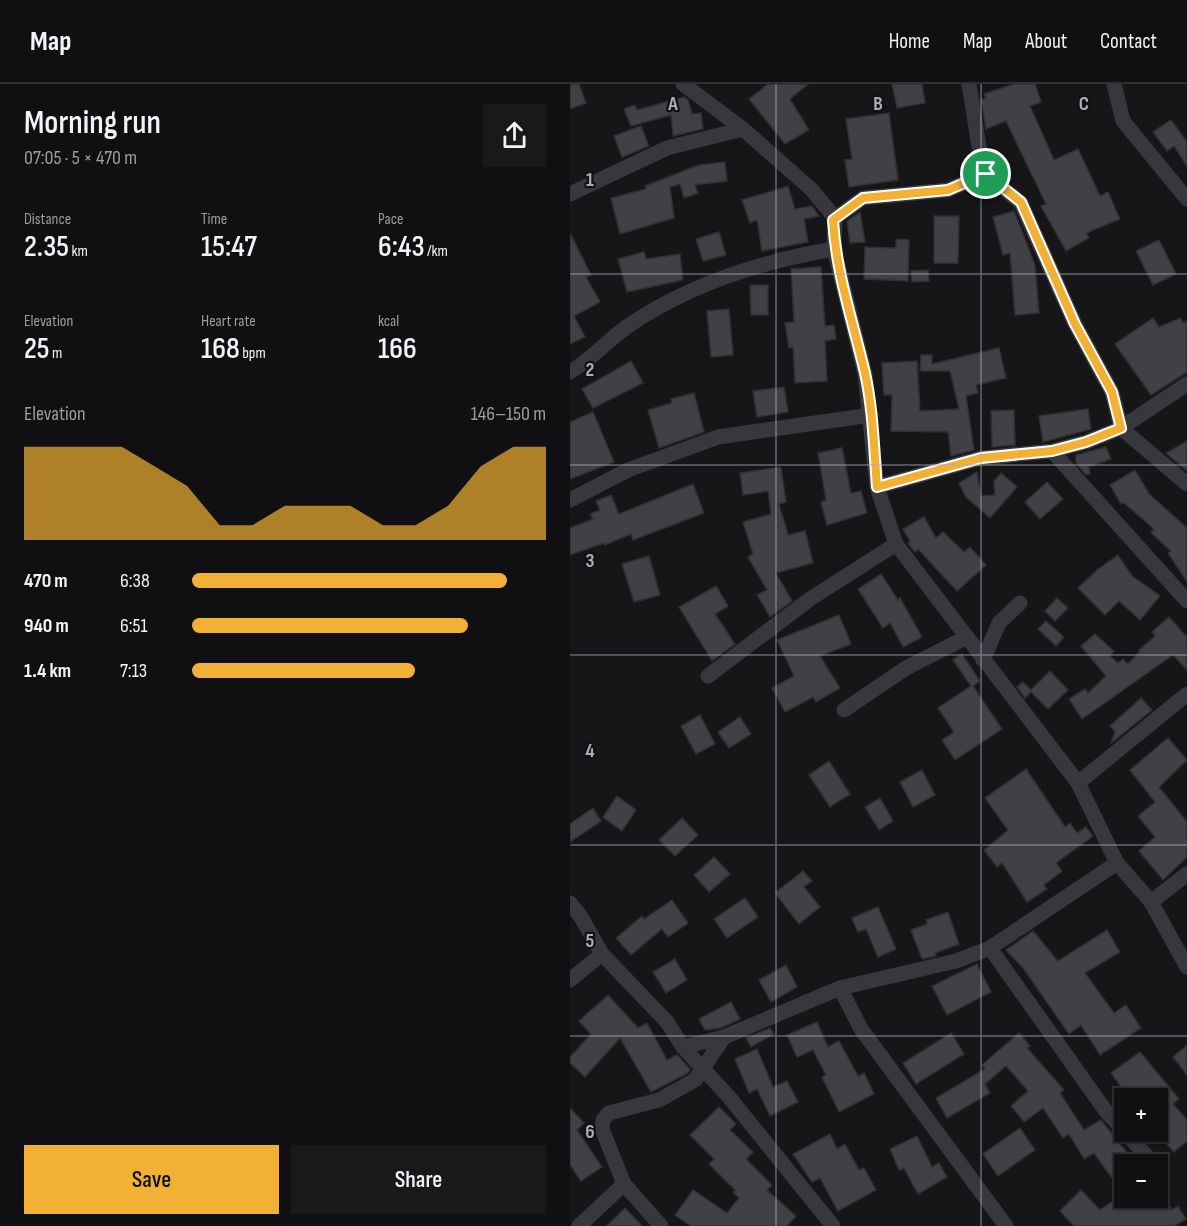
<!DOCTYPE html>
<html lang="en">
<head>
<meta charset="utf-8">
<style>
	:root { --surface:#101012; --page:#19191b; --text:#f1f3f6; --muted:#9c9d9f; --line:#303032; --accent:#f2b134 }
	body { margin:0; font-family:"Sofia Sans Condensed",sans-serif; background:var(--page); color:var(--text); height:100vh; display:flex; flex-direction:column; font-size:22px; white-space:nowrap }
	* { box-sizing:border-box; margin:0 }
	p { font-size:20px; color:var(--muted) }
	.icon { flex:none; width:33px; height:33px; fill:none; stroke:currentColor; stroke-width:2; stroke-linecap:round; stroke-linejoin:round }
	.map { position:relative; flex:1; overflow:hidden }
	.sheet { display:flex; flex-direction:column; background:var(--surface); width:570px }
	.sheet>* { flex:none }
	.fabs { position:absolute; left:544px; top:1004px; display:grid; gap:12px }
	.fabs a { display:grid; place-items:center; width:54px; height:54px; border-radius:0px; background:var(--surface); box-shadow:0 2px 4px #0004,0 0 0 2px var(--line); font-size:30px }
	.pin { position:absolute; display:grid; place-items:center; width:51px; height:51px; color:#fff; margin:-26px; border:3px solid #fff; border-radius:50%; box-shadow:0 2px 6px #0007 }
	.round { display:grid; place-items:center; flex:none; width:63px; height:63px; border-radius:0px; background:var(--page) }
	.summary { display:flex; align-items:center; justify-content:space-between; height:102px; padding:0 24px }
	h1 { font-size:33px; font-weight:600; line-height:45px }
	.stats { display:grid; grid-template-columns:repeat(3,1fr); gap:9px; height:102px; padding:6px 24px }
	.stats div { display:grid; align-content:center }
	.stats b { font-size:30px; font-weight:600 }
	.stats small { font-size:16px; font-weight:400 }
	.stats p { font-size:16px }
	.chart { height:168px; padding:12px 24px }
	.chart p { display:flex; justify-content:space-between }
	.chart svg { width:100%; height:108px; margin-top:6px; fill:var(--accent); opacity:.7 }
	.cta { display:flex; gap:12px; margin-top:auto; padding:12px 24px }
	.cta a { flex:1; height:69px; border-radius:0px; background:var(--accent); color:#111; font-size:24px; font-weight:600; line-height:69px; text-align:center }
	.cta a+a { background:var(--page); color:var(--text) }
	ul { padding:0 24px; list-style:none; font-size:20px }
	li { display:grid; grid-template-columns:96px 72px 1fr; align-items:center; height:45px }
	li i { height:15px; border-radius:8px; background:var(--accent) }
	header { display:flex; align-items:center; gap:36px; box-sizing:border-box; height:84px; padding:0 30px; background:var(--surface); border-bottom:2px solid var(--line) }
	header strong { font-size:28px }
	nav { display:flex; gap:33px; margin-inline-start:auto; font-size:21px }
	main { display:flex; flex:1; min-height:0 }
	.map>svg:first-child { display:block }
</style>
</head>
<body>
<header>
<strong>Map</strong>
<nav><a>Home</a><a>Map</a><a>About</a><a>Contact</a></nav>
</header>
<main>
<section class="sheet">
<div class="summary"><div><h1>Morning run</h1><p>07:05 · 5 × 470 m</p></div><a class="round"><svg class="icon" aria-label="share" viewBox="0 0 24 24"><path d="M12 15V3M7 8l5-5 5 5M5 13v7h14v-7"/></svg></a></div>
<div class="stats">
<div><p>Distance</p><b>2.35<small> km</small></b></div>
<div><p>Time</p><b>15:47</b></div>
<div><p>Pace</p><b>6:43<small> /km</small></b></div>
</div>
<div class="stats">
<div><p>Elevation</p><b>25<small> m</small></b></div>
<div><p>Heart rate</p><b>168<small> bpm</small></b></div>
<div><p>kcal</p><b>166</b></div>
</div>
<div class="chart"><p><span>Elevation</span>146–150 m</p>
<svg viewBox="0 0 160 44" preserveAspectRatio="none"><path d="M0 44V6L10 6L20 6L30 6L40 14L50 22L60 38L70 38L80 30L90 30L100 30L110 38L120 38L130 30L140 14L150 6L160 6V44z"/></svg>
</div>
<ul>
<li><b>470 m</b>6:38<i style="width:89%"></i></li>
<li><b>940 m</b>6:51<i style="width:78%"></i></li>
<li><b>1.4 km</b>7:13<i style="width:63%"></i></li>
</ul>
<div class="cta"><a>Save</a><a>Share</a></div>
</section>
<div class="map">
<svg width="617" height="1142" viewBox="0 0 617 1142">
	<rect width="100%" height="100%" fill="#161618"/>
	<g fill="#404145" stroke="#303034" stroke-width="1.5">
		<polygon points="0,0 9,0 16,19 0,25"/>
		<polygon points="198,0 238,0 220,15 239,46 215,60 179,15"/>
		<polygon points="322,0 352,0 355,19 327,24"/>
		<polygon points="444,0 465,0 471,18 460,22 484,76 508,65 530,112 538,108 550,135 516,149 519,154 496,167 471,122 476,120 436,37 416,45 411,16 416,14 414,10"/>
		<polygon points="114,13 118,16 122,30 131,29 133,45 103,52 101,31 61,42 54,25 65,21 67,26"/>
		<polygon points="319,29 328,96 279,103 275,76 282,75 276,35"/>
		<polygon points="601,36 617,58 617,82 604,62 597,67 583,48"/>
		<polygon points="71,42 79,62 52,73 44,52"/>
		<polygon points="155,78 157,97 125,101 128,109 114,114 110,100 100,103 104,134 50,150 41,114 76,105 75,102 129,81"/>
		<polygon points="218,102 225,125 242,122 249,132 234,135 238,158 192,167 187,136 180,139 172,116"/>
		<polygon points="444,127 465,181 469,229 445,231 440,169 433,171 423,133"/>
		<polygon points="290,128 295,158 280,159 277,137"/>
		<polygon points="364,132 389,132 388,179 364,179"/>
		<polygon points="149,148 156,171 133,177 126,155"/>
		<polygon points="0,149 21,191 16,193 30,218 4,232 15,253 0,260"/>
		<polygon points="326,155 339,156 338,197 294,195 295,163 326,164"/>
		<polygon points="589,156 606,190 583,201 566,167"/>
		<polygon points="74,168 76,175 110,170 113,196 57,208 48,175"/>
		<polygon points="251,183 255,242 264,241 266,255 255,257 257,297 225,299 223,263 219,264 215,239 224,238 221,185"/>
		<polygon points="358,186 359,197 342,198 341,187"/>
		<polygon points="180,201 198,201 198,231 181,231"/>
		<polygon points="159,225 163,271 141,273 137,227"/>
		<polygon points="583,234 589,243 611,234 613,239 617,237 617,288 581,311 545,260"/>
		<polygon points="429,264 436,294 406,301 408,309 396,312 404,366 381,372 378,348 321,347 322,311 314,311 312,279 347,277 350,327 389,325 380,287 350,287 351,271 362,271 362,280"/>
		<polygon points="61,277 73,299 23,324 12,305"/>
		<polygon points="214,303 218,328 187,333 183,307"/>
		<polygon points="124,309 134,348 89,364 78,326 102,319 101,315"/>
		<polygon points="518,325 521,345 473,358 469,332"/>
		<polygon points="444,326 445,361 422,363 421,327"/>
		<polygon points="23,328 44,378 0,395 0,338"/>
		<polygon points="617,357 617,387 596,369"/>
		<polygon points="536,363 541,375 519,383 520,390 516,391 506,379 506,371"/>
		<polygon points="272,364 281,409 291,407 297,429 257,441 251,418 256,416 248,369"/>
		<polygon points="211,383 216,418 209,420 218,451 235,447 243,479 206,489 222,517 200,533 187,511 197,506 178,473 183,470 173,438 201,430 198,407 173,411 170,389"/>
		<polygon points="565,386 579,410 617,444 617,498 598,469 601,467 581,449 584,445 554,419 551,420 540,401"/>
		<polygon points="407,388 411,412 425,411 424,397 431,389 447,403 420,434 396,413 389,399"/>
		<polygon points="477,398 493,415 470,435 455,418"/>
		<polygon points="123,400 134,429 63,456 61,450 35,461 34,459 0,471 0,444 23,435 20,430 30,426 26,417 41,411 49,430"/>
		<polygon points="354,433 366,454 373,448 394,468 400,463 416,481 387,507 348,465 345,468 338,459 340,457 333,445"/>
		<polygon points="548,471 562,492 590,512 570,536 549,517 535,531 508,504 527,486"/>
		<polygon points="79,472 90,511 64,518 52,480"/>
		<polygon points="311,490 328,516 330,514 352,553 333,563 320,539 313,544 288,505"/>
		<polygon points="146,502 158,522 145,530 165,560 142,577 109,523"/>
		<polygon points="487,514 498,524 485,537 475,527"/>
		<polygon points="269,531 281,560 250,572 270,604 246,618 243,613 215,628 202,604 224,592 207,556"/>
		<polygon points="599,533 617,553 617,586 603,571 512,635 499,615 515,605 518,609 536,592 511,562 525,550 544,567 540,572 548,579 553,575 558,580 570,567 569,566 585,552 582,548"/>
		<polygon points="476,537 494,553 486,562 468,545"/>
		<polygon points="392,570 410,597 403,602 432,645 385,676 372,656 384,648 368,624 401,602 383,576"/>
		<polygon points="480,587 498,606 478,625 461,608 455,614 447,603 453,598 461,606"/>
		<polygon points="571,614 582,626 541,659 545,648 540,642"/>
		<polygon points="130,631 145,660 126,670 111,642"/>
		<polygon points="170,633 181,650 159,664 148,648"/>
		<polygon points="598,654 617,676 589,703 617,738 617,773 593,796 569,767 585,753 568,732 585,718 560,686"/>
		<polygon points="259,677 280,710 260,723 239,691"/>
		<polygon points="456,685 495,743 500,739 507,749 516,743 523,752 486,779 492,787 474,801 477,805 457,818 432,779 427,783 414,766 438,746 415,714"/>
		<polygon points="352,686 365,711 343,723 330,698"/>
		<polygon points="47,712 66,726 52,747 33,733"/>
		<polygon points="310,714 323,737 309,746 295,723"/>
		<polygon points="23,724 31,737 0,758 0,740"/>
		<polygon points="112,734 128,751 105,772 89,756"/>
		<polygon points="144,773 160,790 139,808 124,791"/>
		<polygon points="233,787 242,797 234,803 250,823 229,840 205,809"/>
		<polygon points="175,814 188,833 157,854 144,835"/>
		<polygon points="102,816 118,839 98,853 92,845 61,871 46,854 72,832 74,835"/>
		<polygon points="308,823 326,865 308,873 296,845 288,848 282,834"/>
		<polygon points="378,828 389,860 365,869 366,872 352,875 341,846 357,840 356,836"/>
		<polygon points="537,846 550,868 515,889 544,929 556,921 571,944 530,971 511,941 499,950 453,884 436,866 463,847 488,877"/>
		<polygon points="105,875 117,896 96,909 83,888"/>
		<polygon points="407,880 421,908 377,931 362,902"/>
		<polygon points="216,881 227,903 201,918 189,896"/>
		<polygon points="38,911 68,944 77,939 97,976 107,971 120,985 118,989 81,1008 50,954 15,993 0,979 0,973 21,950 9,937"/>
		<polygon points="161,918 170,935 151,944 135,946 129,935"/>
		<polygon points="247,938 258,963 269,957 288,992 294,989 304,1010 269,1028 252,993 256,991 243,966 227,973 217,951"/>
		<polygon points="200,944 204,950 181,963 176,954"/>
		<polygon points="381,949 394,970 346,1000 333,979"/>
		<polygon points="449,949 460,962 457,964 494,1006 490,1009 514,1046 531,1036 566,1080 555,1080 555,1112 524,1069 514,1075 499,1050 493,1054 473,1024 454,1038 441,1022 458,1007 436,982 415,1000 420,1009 377,1034 366,1014 415,985 412,981"/>
		<polygon points="617,961 617,991 603,973"/>
		<polygon points="187,965 203,1003 217,997 228,1018 200,1032 187,1005 179,1009 165,975"/>
		<polygon points="570,968 609,1015 603,1020 617,1036 617,1057 604,1068 588,1050 588,1014 559,1014 541,989"/>
		<polygon points="149,1023 166,1040 160,1046 183,1068 176,1075 202,1101 197,1106 226,1132 217,1142 121,1142 105,1131 123,1106 157,1129 169,1114 163,1108 165,1106 139,1080 144,1075 120,1051"/>
		<polygon points="0,1024 14,1039 7,1046 32,1083 11,1097 0,1081"/>
		<polygon points="450,1044 465,1066 428,1092 413,1070"/>
		<polygon points="260,1050 267,1065 275,1060 289,1086 294,1084 306,1106 268,1127 250,1094 242,1098 223,1070"/>
		<polygon points="347,1052 362,1083 369,1079 377,1093 348,1110 334,1084 329,1086 320,1065"/>
		<polygon points="588,1105 602,1126 608,1122 616,1135 604,1142 504,1142 490,1127 511,1106 530,1126 549,1113 588,1113"/>
		<polygon points="55,1124 72,1142 37,1142"/>
	</g>
	<g fill="none" stroke-linecap="round" stroke-linejoin="round">
		<g stroke="#37383d" stroke-width="15">
			<polyline points="113,0 173,45 242,106 265,134 264,165 295,290 307,403 326,460 508,699 547,779 581,818 617,883"/>
			<polyline points="544,0 553,37 617,115"/>
			<polyline points="411,82 416,90 451,119 505,240 542,308 551,344 617,400"/>
			<polyline points="0,110 97,64 173,45"/>
			<polyline points="265,134 293,114 378,106 406,94 412,81 399,0"/>
			<path d="M 0,288 C 21,276 38,256 58,242 C 118,201 193,177 264,165"/>
			<polyline points="482,367 617,517"/>
			<polyline points="307,403 411,374 482,367 516,358 551,344 617,300"/>
			<polyline points="0,416 58,386 148,353 301,331"/>
			<polyline points="413,576 429,539 450,519"/>
			<polyline points="138,592 240,515 326,460"/>
			<polyline points="274,626 336,584 397,553"/>
			<polyline points="508,699 617,610"/>
			<polyline points="581,818 617,790"/>
			<polyline points="0,819 11,833 32,870 97,938 113,963 159,1013 263,1142"/>
			<polyline points="420,864 535,1026 583,1079"/>
			<polyline points="0,896 32,870"/>
			<polyline points="270,904 291,945 436,1142"/>
			<polyline points="113,963 154,953 270,904 386,877 420,864 547,779"/>
			<polyline points="9,1142 54,1100"/>
			<polyline points="91,1142 54,1100 32,1045 33,1036 39,1029 89,1016 125,996 154,953"/>
		</g>
	</g>
	<g fill="none" stroke-linecap="round" stroke-linejoin="round">
		<defs>
			<path id="route" d="M 411,82 L 416,90 L 451,118 L 505,240 L 542,308 L 551,344 L 516,358 L 482,367 L 411,374 L 307,403 C 304,365 303,325 295,289 C 283,238 266,189 263,136 L 293,114 L 378,106 L 406,94 Z"/>
		</defs>
		<use href="#route" stroke="#fff" stroke-width="12"/>
		<use href="#route" stroke="#f2b134" stroke-width="8"/>
	</g>
	<path fill="none" stroke="#a8adb8" stroke-width="1.5" stroke-opacity="0.55" d="M 206,0 L 206,1142M 411,0 L 411,1142M 0,190 L 617,190M 0,381 L 617,381M 0,571 L 617,571M 0,761 L 617,761M 0,952 L 617,952"/>
	<g font-size="20" text-anchor="middle" font-weight="bold" fill="#a8adb8" stroke="#111113" stroke-width="4.5" stroke-linejoin="round" paint-order="stroke">
		<text x="103" y="26">A</text>
		<text x="308" y="26">B</text>
		<text x="514" y="26">C</text>
		<text x="20" y="102">1</text>
		<text x="20" y="292">2</text>
		<text x="20" y="483">3</text>
		<text x="20" y="673">4</text>
		<text x="20" y="863">5</text>
		<text x="20" y="1054">6</text>
	</g>
</svg>
<div class="fabs">
<a>+</a>
<a>−</a>
</div>
<div class="pin" style="left:416px;top:90px;background:#1e9e55"><svg class="icon" aria-label="arrive" viewBox="0 0 24 24"><path d="M6 21V4h12l-3 4 3 4H6"/></svg></div>
</div>
</main>
</body>
</html>
